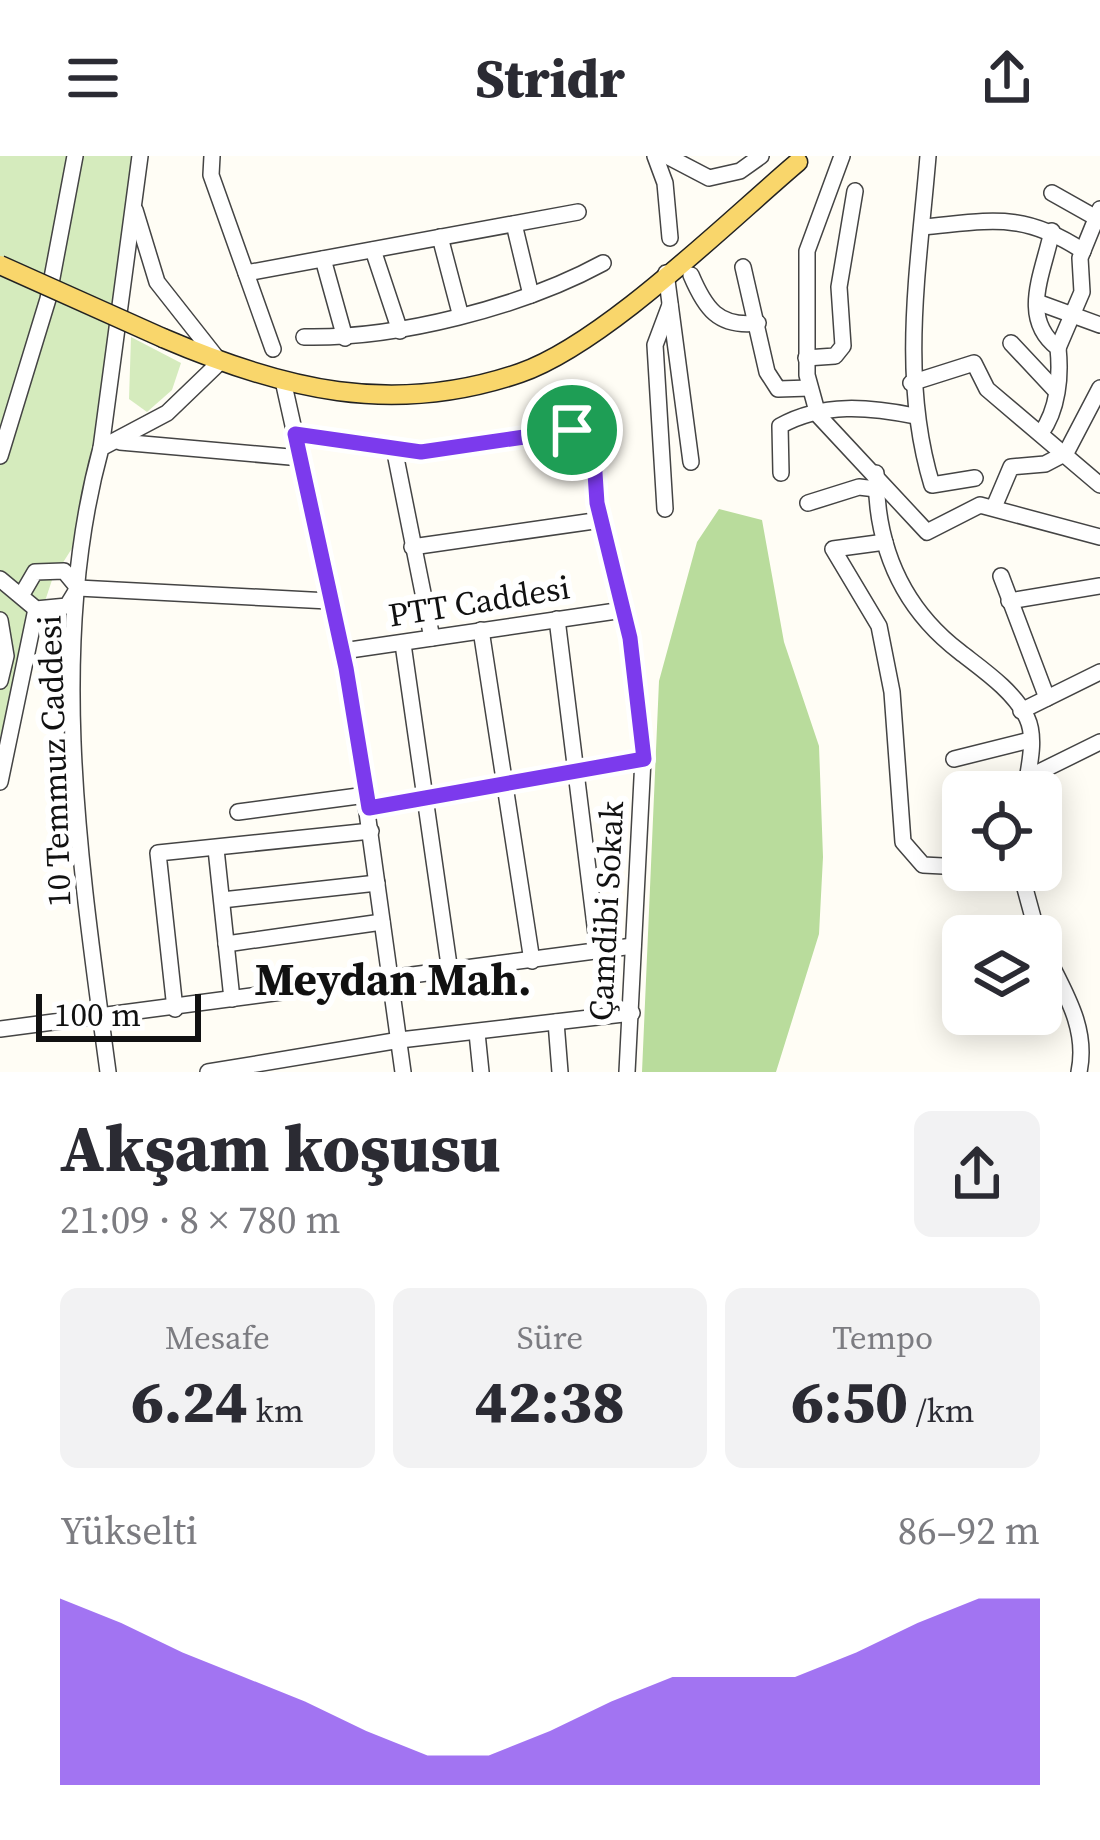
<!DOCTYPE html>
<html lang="tr">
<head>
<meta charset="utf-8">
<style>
	:root { --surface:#fff; --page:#f2f2f3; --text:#2b2b33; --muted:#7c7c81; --accent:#7c3aed }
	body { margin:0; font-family:"Source Serif 4",serif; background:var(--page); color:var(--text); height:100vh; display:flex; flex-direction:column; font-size:45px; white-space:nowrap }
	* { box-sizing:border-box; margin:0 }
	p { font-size:39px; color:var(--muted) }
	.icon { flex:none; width:66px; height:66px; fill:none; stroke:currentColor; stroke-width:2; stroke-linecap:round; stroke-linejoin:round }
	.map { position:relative; height:916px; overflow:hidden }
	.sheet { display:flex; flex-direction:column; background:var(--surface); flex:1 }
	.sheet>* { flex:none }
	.tools { position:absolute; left:942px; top:615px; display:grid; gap:24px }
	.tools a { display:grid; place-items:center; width:120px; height:120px; border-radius:18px; background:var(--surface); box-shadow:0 6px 30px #0003; font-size:60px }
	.scale { position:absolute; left:36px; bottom:30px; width:165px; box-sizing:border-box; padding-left:12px; border:6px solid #111; border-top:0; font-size:33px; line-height:42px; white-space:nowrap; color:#111; -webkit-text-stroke:9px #fff; paint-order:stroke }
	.pin { position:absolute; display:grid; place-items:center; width:102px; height:102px; color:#fff; margin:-51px; border:6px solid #fff; border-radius:50%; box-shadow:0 3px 12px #0007 }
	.round { display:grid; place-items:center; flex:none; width:126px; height:126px; border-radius:18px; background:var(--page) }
	.summary { display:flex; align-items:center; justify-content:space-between; height:204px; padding:0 60px }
	h1 { font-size:66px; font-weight:800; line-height:90px }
	.stats { display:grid; grid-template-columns:repeat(3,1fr); gap:18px; height:204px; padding:12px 60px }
	.stats div { display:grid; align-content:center; border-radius:18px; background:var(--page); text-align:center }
	.stats b { font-size:60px; font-weight:800 }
	.stats small { font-size:33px; font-weight:400 }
	.stats p { font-size:33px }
	.chart { height:336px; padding:24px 60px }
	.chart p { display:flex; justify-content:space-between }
	.chart svg { width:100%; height:216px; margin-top:12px; fill:var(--accent); opacity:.7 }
	header { display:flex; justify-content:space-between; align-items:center; height:156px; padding:0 60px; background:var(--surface); font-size:54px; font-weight:800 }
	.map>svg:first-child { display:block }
</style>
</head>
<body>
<header><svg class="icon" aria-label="menu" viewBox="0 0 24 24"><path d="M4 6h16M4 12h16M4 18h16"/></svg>Stridr<svg class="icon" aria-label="share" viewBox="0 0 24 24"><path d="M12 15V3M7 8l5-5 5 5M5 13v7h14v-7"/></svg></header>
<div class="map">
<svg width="1100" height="916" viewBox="0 0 1100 916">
	<rect width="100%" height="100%" fill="#fffdf5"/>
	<g fill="#d5ebbd">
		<polygon points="0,0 140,0 81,378 52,424 0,581"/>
		<polygon points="131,181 181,207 172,234 147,256 129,243"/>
	</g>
	<polygon fill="#b9dc9c" points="719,353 762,364 784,486 819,590 823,701 819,778 776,916 642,916 659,525 697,386"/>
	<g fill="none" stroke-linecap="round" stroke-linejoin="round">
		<defs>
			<g id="minor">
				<polyline points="212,0 211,19 273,193"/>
				<polyline points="655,0 665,27 670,82"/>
				<polyline points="667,0 709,22 740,15 761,0"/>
				<polyline points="842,0 807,95 807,219 818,259 927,376 980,349 1100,381"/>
				<path d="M 928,0 C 919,110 899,221 932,329 L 975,322"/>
				<polyline points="1052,37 1100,64"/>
				<polyline points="514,68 531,139"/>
				<path d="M 922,71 C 991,65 1022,55 1083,95"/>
				<polyline points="440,81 460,157"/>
				<polyline points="373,94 400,175"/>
				<polyline points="323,103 345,182"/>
				<polyline points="743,111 767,216 778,233 810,232"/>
				<polyline points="246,117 578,56"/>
				<polyline points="666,117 691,306"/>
				<path d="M 691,119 C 705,152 718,172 758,167"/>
				<polyline points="1037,146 1100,169"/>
				<path d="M 304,181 C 397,183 522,151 603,107"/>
				<polyline points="1011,187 1056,235"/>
				<polyline points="1058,192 1082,136 1080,102 1100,53"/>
				<polyline points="806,202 835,200 843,190 839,131 855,35"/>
				<polyline points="911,227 974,207 987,233 1100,329"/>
				<polyline points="284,229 347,512 403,916"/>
				<path d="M 1041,277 C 1058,254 1061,220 1058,192 C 1019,162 1043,118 1052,75"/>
				<polyline points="295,278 421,296 572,274 593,287 597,347 630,482 643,603 627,916"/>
				<polyline points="120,286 301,302"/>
				<polyline points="101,292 140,0"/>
				<polyline points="394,292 432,482"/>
				<polyline points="0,300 48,143 75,0"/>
				<path d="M 781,317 L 780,270 C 823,246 870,251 915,260"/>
				<path d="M 876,317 C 876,390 901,451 960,496 C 983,514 1014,535 1027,562 C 1037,583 1028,614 1025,636"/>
				<polyline points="808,347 859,331 876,333"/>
				<polyline points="994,351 1011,311 1045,308 1066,297 1100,232"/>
				<polyline points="665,353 655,189 670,149"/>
				<polyline points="885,386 833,393 879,470 892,536 903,686 923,709 963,711"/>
				<polyline points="412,391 601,364"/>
				<polyline points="1001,420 1047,542"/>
				<polyline points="0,423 36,453 67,450 78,432 64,415 35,416 21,440"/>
				<polyline points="78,432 329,445"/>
				<polyline points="1009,445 1100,430"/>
				<polyline points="557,463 598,794"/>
				<polyline points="0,464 6,500 0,525"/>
				<polyline points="481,474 532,805"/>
				<polyline points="403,488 450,816"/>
				<polyline points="343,495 623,454"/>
				<polyline points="1021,555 1100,516"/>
				<polyline points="954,603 1030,584"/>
				<polyline points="1027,622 1100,586"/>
				<polyline points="0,626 36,453"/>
				<polyline points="369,653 643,603"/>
				<polyline points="238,656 366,639"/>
				<polyline points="216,693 232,843"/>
				<polyline points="1020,714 1038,780"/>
				<polyline points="222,744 377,727"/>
				<polyline points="226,788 382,766"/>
				<path d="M 1041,788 C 1060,830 1089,868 1079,916"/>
				<polyline points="175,853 158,697 371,675"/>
				<polyline points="556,866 560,916"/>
				<polyline points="0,873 633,790"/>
				<polyline points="477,877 481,916"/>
				<path d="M 108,916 C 81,714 46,492 101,292 L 167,257 L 220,206 L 157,126 L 135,54"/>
				<polyline points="208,916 400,884 632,857"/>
			</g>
			<path id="major" d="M 163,182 C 282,233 392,261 520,217 C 604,188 727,66 798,6"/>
		</defs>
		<use href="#minor" stroke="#444" stroke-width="18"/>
		<use href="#major" stroke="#222" stroke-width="21"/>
		<use href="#minor" stroke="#fff" stroke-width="15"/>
		<use href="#major" stroke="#f9d66b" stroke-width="18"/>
		<defs>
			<polyline id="major-bridge" points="0,109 163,182"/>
		</defs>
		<use href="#major-bridge" stroke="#222" stroke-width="21" stroke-linecap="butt"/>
		<use href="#major-bridge" stroke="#f9d66b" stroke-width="18"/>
	</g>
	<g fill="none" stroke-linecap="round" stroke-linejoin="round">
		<defs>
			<polygon id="route" points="572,274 593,287 597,347 630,482 644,603 369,652 346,512 295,278 421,296"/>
		</defs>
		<use href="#route" stroke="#fff" stroke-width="24"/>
		<use href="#route" stroke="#7c3aed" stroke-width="15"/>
	</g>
	<g text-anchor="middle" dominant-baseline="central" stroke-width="12" stroke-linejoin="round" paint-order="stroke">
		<g font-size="33" fill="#111" stroke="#fff">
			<text transform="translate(479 445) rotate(-9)">PTT Caddesi</text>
			<text transform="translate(54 605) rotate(-92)">10 Temmuz Caddesi</text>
			<text transform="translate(606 755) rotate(-87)">Çamdibi Sokak</text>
		</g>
		<g font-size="45" font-weight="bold" fill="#111" stroke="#fff">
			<text x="393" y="823">Meydan Mah.</text>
		</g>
	</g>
</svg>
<div class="tools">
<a><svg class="icon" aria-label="locate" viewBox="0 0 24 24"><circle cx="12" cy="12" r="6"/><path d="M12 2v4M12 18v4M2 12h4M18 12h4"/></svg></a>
<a><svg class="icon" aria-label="layers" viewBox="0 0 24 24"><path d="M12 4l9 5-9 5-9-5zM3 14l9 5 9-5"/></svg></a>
</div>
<div class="scale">100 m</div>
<div class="pin" style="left:572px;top:274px;background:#1e9e55"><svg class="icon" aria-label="arrive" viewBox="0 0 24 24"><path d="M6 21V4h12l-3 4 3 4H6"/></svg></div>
</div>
<section class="sheet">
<div class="summary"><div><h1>Akşam koşusu</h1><p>21:09 · 8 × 780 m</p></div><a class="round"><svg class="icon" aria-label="share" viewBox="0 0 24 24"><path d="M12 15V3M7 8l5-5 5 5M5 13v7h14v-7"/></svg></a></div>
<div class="stats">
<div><p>Mesafe</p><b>6.24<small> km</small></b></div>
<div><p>Süre</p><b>42:38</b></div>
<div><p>Tempo</p><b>6:50<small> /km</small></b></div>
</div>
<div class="chart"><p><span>Yükselti</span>86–92 m</p>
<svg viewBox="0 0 160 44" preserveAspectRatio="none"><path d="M0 44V6L10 11L20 17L30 22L40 27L50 33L60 38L70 38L80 33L90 27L100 22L110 22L120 22L130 17L140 11L150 6L160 6V44z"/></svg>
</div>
</section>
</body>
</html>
